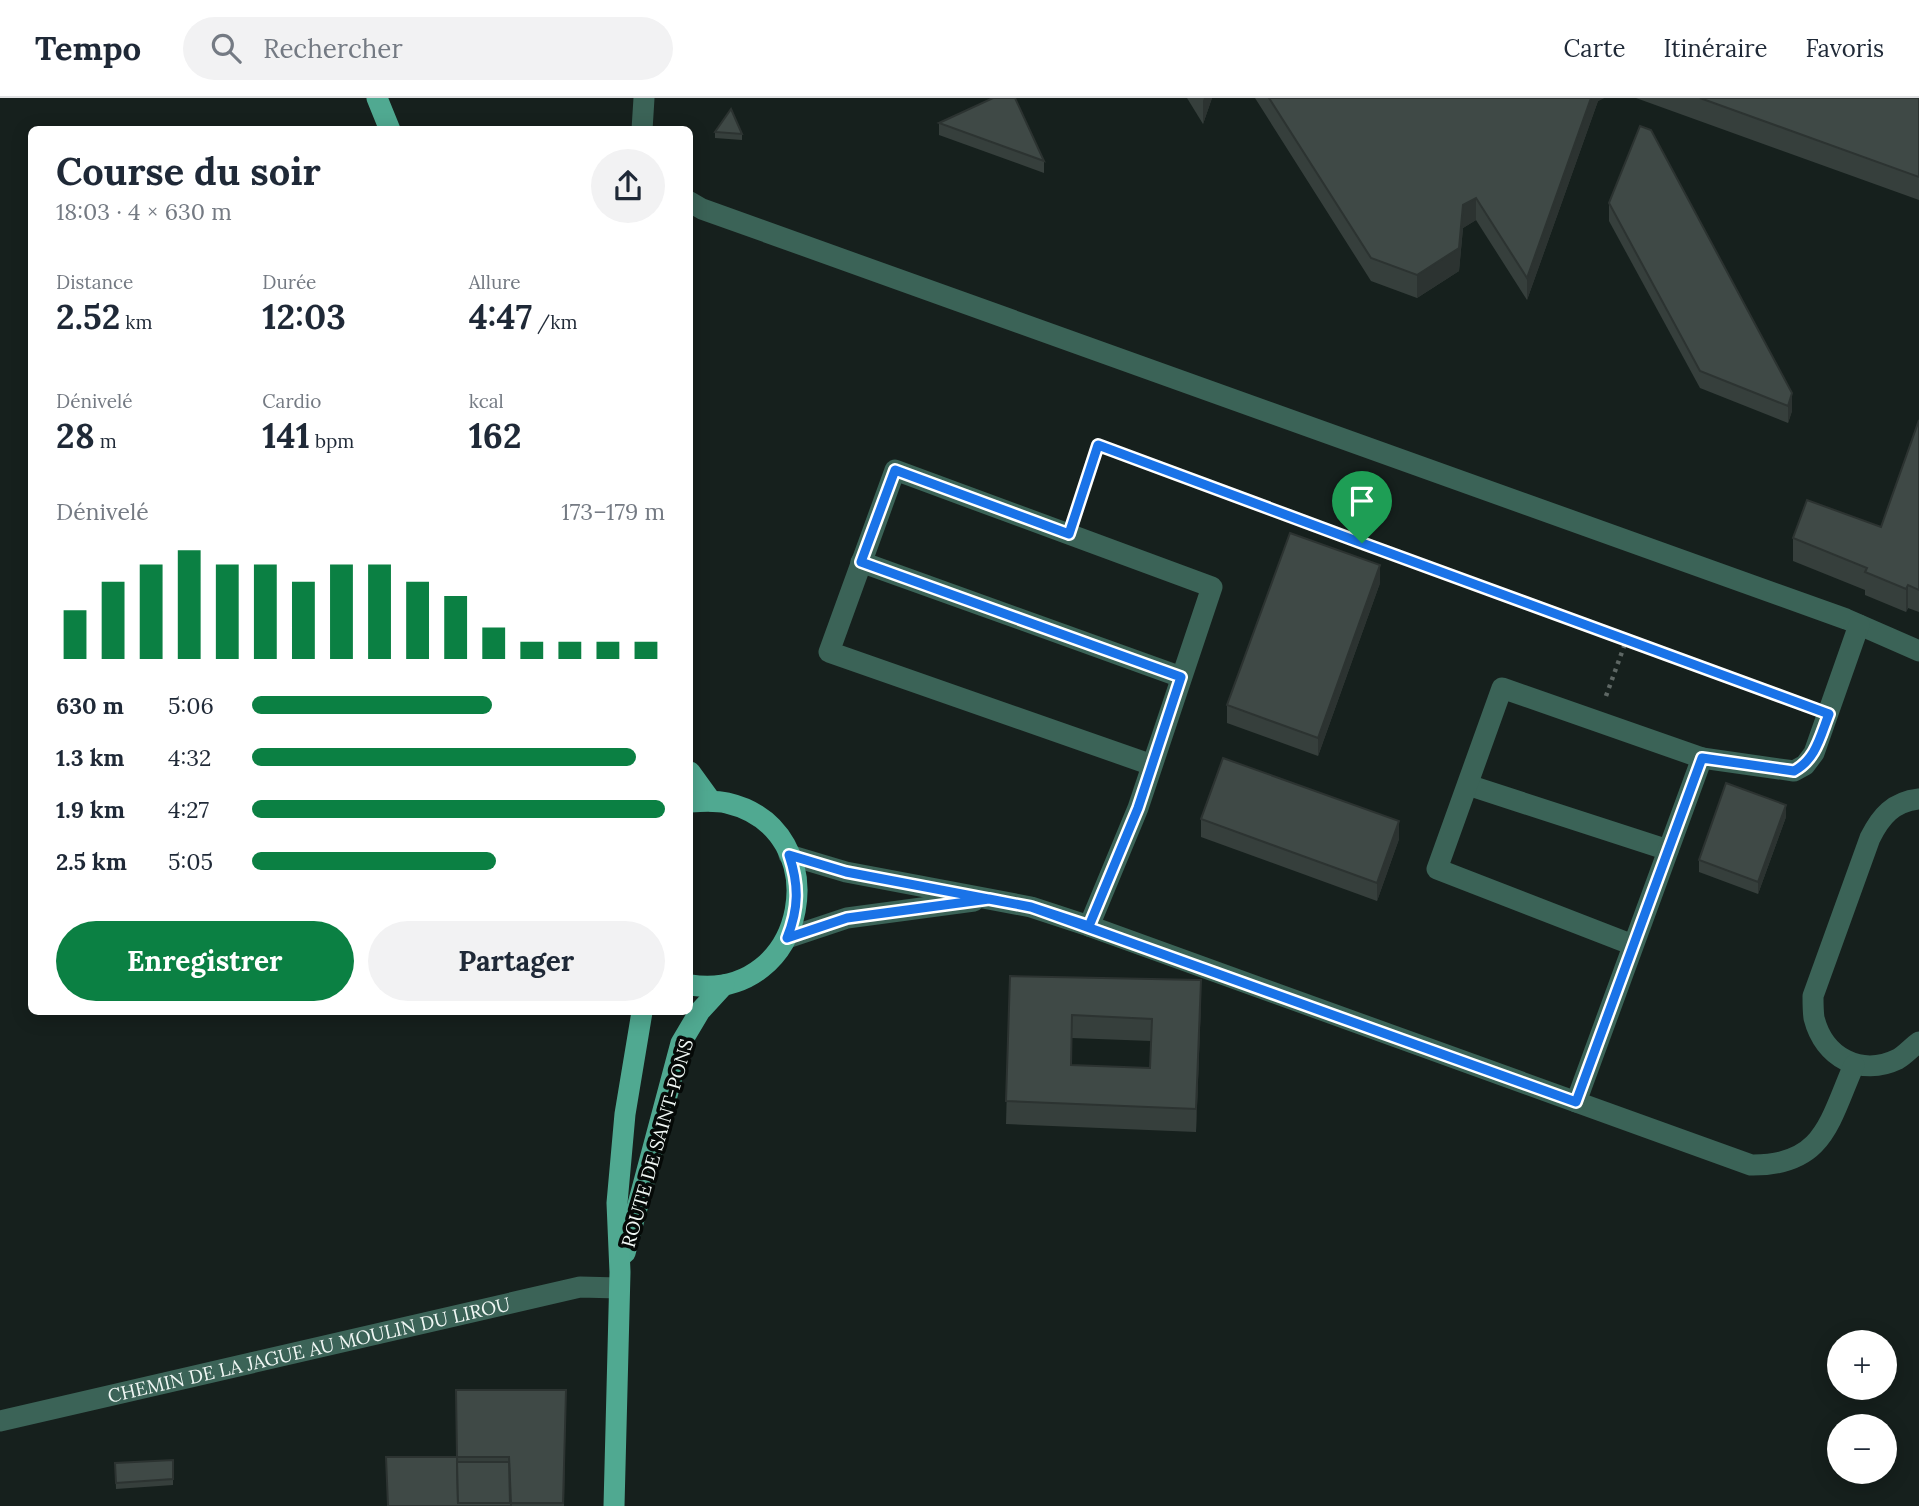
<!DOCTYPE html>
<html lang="fr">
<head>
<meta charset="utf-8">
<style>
	:root { --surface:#fff; --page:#f2f2f3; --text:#1f2937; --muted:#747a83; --line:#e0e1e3; --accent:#0b8043 }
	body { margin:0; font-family:Lora,serif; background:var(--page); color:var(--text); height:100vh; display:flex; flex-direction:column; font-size:26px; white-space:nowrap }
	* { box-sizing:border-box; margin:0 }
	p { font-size:23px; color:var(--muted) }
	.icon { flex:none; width:38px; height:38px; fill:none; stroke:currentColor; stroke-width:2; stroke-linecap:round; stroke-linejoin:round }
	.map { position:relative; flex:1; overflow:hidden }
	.panel { position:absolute; left:28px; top:28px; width:665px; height:889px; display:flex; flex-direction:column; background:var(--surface); border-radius:10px; box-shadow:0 4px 18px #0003 }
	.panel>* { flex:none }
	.controls { position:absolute; left:1827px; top:1232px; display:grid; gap:14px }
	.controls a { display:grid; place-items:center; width:70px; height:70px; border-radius:50%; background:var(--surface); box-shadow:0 4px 18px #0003; font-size:35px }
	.pin { position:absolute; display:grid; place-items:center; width:60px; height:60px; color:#fff; margin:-72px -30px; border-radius:50% 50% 50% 0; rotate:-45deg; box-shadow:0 0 7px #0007 }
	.pin .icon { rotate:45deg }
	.round { display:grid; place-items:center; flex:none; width:74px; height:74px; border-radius:37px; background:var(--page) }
	.summary { display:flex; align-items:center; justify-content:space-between; height:119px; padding:0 28px }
	h1 { font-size:38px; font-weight:700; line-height:52px }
	.stats { display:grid; grid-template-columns:repeat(3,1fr); gap:10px; height:119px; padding:7px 28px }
	.stats div { display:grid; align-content:center }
	.stats b { font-size:35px; font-weight:700 }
	.stats small { font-size:19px; font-weight:400 }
	.stats p { font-size:19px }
	.chart { height:196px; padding:14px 28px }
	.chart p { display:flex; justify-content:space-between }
	.chart svg { width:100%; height:126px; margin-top:7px; stroke:var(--accent); stroke-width:6 }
	.cta { display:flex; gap:14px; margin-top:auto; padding:14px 28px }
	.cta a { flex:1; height:80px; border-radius:42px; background:var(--accent); color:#fff; font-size:28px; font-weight:700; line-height:80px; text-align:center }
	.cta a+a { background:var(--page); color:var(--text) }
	ul { padding:0 28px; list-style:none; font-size:23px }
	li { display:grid; grid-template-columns:112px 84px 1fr; align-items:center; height:52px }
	li i { height:18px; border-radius:9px; background:var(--accent) }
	header { display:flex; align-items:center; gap:42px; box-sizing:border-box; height:98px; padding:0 35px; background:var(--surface); border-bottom:2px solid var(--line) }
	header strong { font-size:33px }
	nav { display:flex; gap:38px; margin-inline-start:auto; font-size:24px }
	.search { width:490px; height:63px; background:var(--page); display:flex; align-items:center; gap:18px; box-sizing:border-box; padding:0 24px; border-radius:38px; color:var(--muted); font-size:26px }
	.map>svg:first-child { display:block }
</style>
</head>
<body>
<header>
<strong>Tempo</strong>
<div class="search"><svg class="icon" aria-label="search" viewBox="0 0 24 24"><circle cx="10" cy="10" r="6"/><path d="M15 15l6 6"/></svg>Rechercher</div>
<nav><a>Carte</a><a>Itinéraire</a><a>Favoris</a></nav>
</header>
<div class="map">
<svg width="1919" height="1408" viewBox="0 0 1919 1408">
	<rect width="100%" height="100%" fill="#16201d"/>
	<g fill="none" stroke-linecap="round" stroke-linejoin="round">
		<g stroke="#5e6764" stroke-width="4.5" stroke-dasharray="3.5 5" stroke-linecap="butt">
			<polyline points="1077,409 1098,347 1800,606"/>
			<polyline points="1606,598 1626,543"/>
		</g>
		<g stroke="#3b6357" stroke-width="21">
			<polyline points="642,32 644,0"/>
			<polyline points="690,104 702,111 1846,521 1919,553"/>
			<polyline points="861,464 1181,579"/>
			<polyline points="1702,660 1794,673 1805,667 1814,655 1859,527"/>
			<polyline points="1468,687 1668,752"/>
			<path d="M 1919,701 C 1893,704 1881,718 1870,740 L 1813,898 C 1813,905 1813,913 1814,920 C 1824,960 1861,979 1898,961 C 1905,957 1912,949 1919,944"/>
			<path d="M 789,757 L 846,774 L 1031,809 L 1089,828 L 1751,1067 C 1824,1068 1829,1024 1854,967"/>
			<polyline points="1089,828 1138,710 1212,489 895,372 829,554 1152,667"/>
			<polyline points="787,840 847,820 974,803"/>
			<polyline points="1576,1004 1702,660 1502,590 1437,771 1633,847"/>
			<path id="s1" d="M 0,1323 L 580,1189 L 619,1190"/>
		</g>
		<g stroke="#50a991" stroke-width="21">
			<polyline points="377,0 390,32"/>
			<polyline points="690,674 711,703"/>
			<path d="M 690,704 C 702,703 715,702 727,705 C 839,731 809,905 690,887"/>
			<polyline points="625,1155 681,945 700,913 724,887"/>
			<polyline points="614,1408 620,1174 617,1105 625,1016 642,914"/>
		</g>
	</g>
	<g fill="#363f3c" fill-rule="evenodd">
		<polygon points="1187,0 1212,0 1203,26"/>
		<polygon points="1255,0 1604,0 1598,3 1527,202 1476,122 1463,130 1459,173 1417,200 1371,183"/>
		<polygon points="1636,0 1919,0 1919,102"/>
		<polygon points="939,25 1044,63 1044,75 939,37"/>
		<polygon points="715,34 742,36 742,42 715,40"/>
		<polygon points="1609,105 1792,313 1788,325 1700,290 1609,123"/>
		<polygon points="1919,322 1919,514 1908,510 1906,514 1865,497 1865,492 1793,463 1793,440 1881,429"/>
		<polygon points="1380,485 1318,658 1227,625 1227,607"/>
		<polygon points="1786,719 1758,796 1699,774 1699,762"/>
		<polygon points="1201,721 1399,741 1377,803 1201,739"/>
		<path d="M 1010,878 L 1201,904 L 1196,1034 L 1006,1026 ZM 1072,940 L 1151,943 L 1150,970 L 1072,968 Z"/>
		<polygon points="566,1292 564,1408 387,1408 457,1359"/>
		<polygon points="173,1362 173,1387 116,1391 115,1365"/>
	</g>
	<g fill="#2c3331">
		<polygon points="1204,0 1212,0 1203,26 1203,3"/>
		<polygon points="1591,0 1604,0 1598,3 1527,202 1527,180"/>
		<polygon points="1476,100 1476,122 1463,130 1459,173 1417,200 1417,177 1463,107"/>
		<polygon points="1792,295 1792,313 1788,325 1788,308"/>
		<polygon points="1380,467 1380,485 1318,658 1318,640"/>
		<polygon points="1908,487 1908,510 1906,514 1906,491"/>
		<polygon points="1786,707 1786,719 1758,796 1758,784"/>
		<polygon points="1399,723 1399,741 1377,803 1377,785"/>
		<polygon points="1201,882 1201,904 1196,1034 1196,1011"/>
	</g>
	<g fill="#3f4946" stroke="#2c3331" stroke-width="2" fill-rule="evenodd">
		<polygon points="993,0 1015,0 1044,63 939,25"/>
		<polygon points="1269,0 1591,0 1527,180 1476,100 1463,107 1459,150 1417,177 1371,160"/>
		<polygon points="1700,0 1919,0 1919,79"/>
		<polygon points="731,11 742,36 715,34"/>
		<polygon points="1640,28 1651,32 1792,295 1788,308 1700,273 1609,105"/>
		<polygon points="1919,322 1919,492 1908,487 1906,491 1865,474 1867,470 1793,440 1807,402 1881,429"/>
		<polygon points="1290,435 1380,467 1318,640 1227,607"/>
		<polygon points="1223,660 1399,723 1377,785 1201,721"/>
		<polygon points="1726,685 1786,707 1758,784 1699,762"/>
		<path d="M 1010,878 L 1201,882 L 1196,1011 L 1006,1003 ZM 1072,917 L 1152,921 L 1150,970 L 1071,967 Z"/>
		<polygon points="456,1292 566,1292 563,1405 511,1405 509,1359 457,1359"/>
		<polygon points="386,1359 457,1359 458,1405 511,1405 511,1408 388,1408"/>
		<polygon points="173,1362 173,1381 116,1385 115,1365"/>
		<polygon points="457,1364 509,1364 510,1405 458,1405"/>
	</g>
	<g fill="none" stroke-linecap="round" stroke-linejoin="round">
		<defs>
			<path id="route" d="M 1362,445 L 1098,347 L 1069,436 L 895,372 L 861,464 L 1181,579 L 1138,710 L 1089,828 L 1031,809 L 846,774 L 789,757 C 799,787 799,810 787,840 L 847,820 L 989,801 L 1031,809 L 1576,1004 L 1702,660 L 1794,673 C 1816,661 1820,639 1829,616 L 1362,445"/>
		</defs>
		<use href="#route" stroke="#fff" stroke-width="14"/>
		<use href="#route" stroke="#1a73e8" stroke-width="9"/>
	</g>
	<g text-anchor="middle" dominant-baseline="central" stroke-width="7" stroke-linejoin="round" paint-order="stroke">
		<g font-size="19" fill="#f0f7f4" stroke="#050907">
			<text transform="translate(657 1045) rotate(-74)">ROUTE DE SAINT-PONS</text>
			<text stroke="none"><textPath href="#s1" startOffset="317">CHEMIN DE LA JAGUE AU MOULIN DU LIROU</textPath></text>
		</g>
	</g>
</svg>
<div class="controls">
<a>+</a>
<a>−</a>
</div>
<div class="pin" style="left:1362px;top:445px;background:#1e9e55"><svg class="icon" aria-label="arrive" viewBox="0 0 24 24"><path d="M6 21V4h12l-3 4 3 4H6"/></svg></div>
<section class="panel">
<div class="summary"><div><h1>Course du soir</h1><p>18:03 · 4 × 630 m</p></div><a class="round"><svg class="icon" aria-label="share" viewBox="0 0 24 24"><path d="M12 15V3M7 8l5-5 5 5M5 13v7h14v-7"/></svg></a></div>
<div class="stats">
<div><p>Distance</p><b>2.52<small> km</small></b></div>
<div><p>Durée</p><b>12:03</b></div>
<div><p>Allure</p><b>4:47<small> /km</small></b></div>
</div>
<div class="stats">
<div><p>Dénivelé</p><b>28<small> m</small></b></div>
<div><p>Cardio</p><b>141<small> bpm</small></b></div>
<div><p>kcal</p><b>162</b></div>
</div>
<div class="chart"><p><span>Dénivelé</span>173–179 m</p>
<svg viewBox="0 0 160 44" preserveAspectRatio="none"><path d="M5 44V27M15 44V17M25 44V11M35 44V6M45 44V11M55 44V11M65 44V17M75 44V11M85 44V11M95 44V17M105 44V22M115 44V33M125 44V38M135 44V38M145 44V38M155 44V38"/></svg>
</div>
<ul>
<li><b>630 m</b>5:06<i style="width:58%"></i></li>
<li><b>1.3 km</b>4:32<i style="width:93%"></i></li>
<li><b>1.9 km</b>4:27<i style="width:100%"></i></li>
<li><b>2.5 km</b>5:05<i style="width:59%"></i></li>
</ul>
<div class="cta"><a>Enregistrer</a><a>Partager</a></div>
</section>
</div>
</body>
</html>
